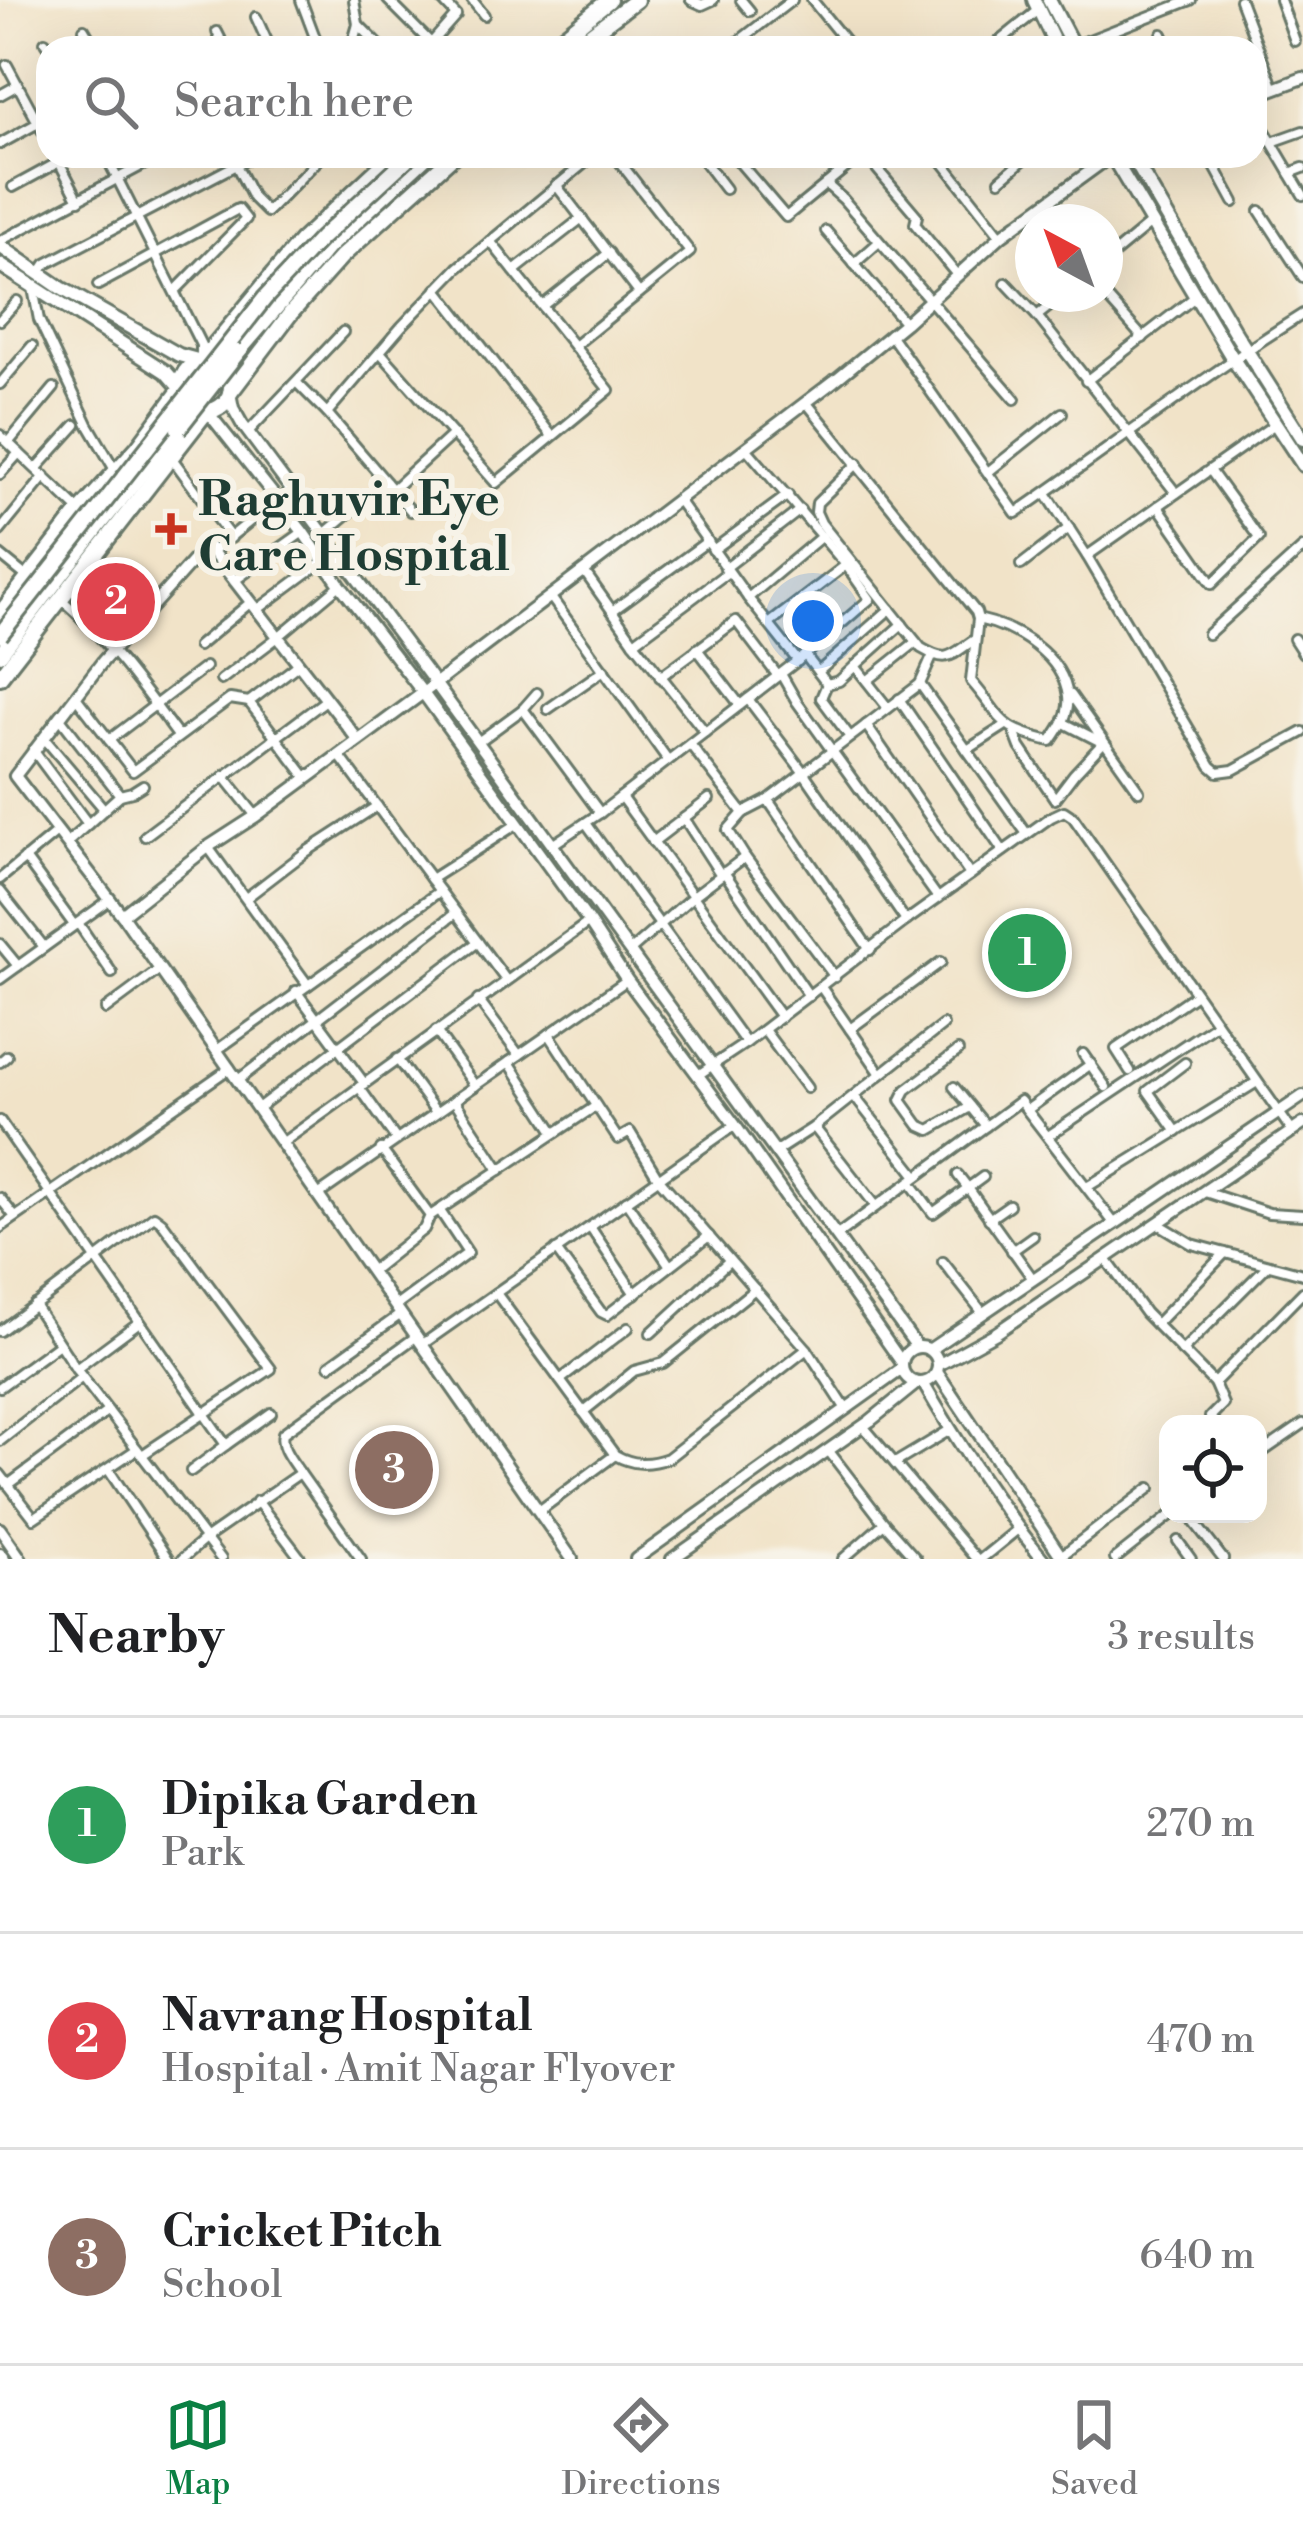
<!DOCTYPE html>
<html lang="en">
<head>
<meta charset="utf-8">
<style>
  body { margin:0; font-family:"Libre Bodoni",serif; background:#f6f6f6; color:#202124 }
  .controls { position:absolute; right:36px; bottom:36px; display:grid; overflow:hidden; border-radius:24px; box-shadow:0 12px 48px #0002 }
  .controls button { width:108px; height:108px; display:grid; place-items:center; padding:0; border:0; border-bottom:3px solid #e0e0e0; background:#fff; color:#202124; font:60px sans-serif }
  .compass { position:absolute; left:1015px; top:204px; width:108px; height:108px; border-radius:50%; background:#fff; box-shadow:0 12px 48px #0002; rotate:319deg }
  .you { position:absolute; left:813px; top:621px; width:42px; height:42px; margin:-30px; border:9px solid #fff; border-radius:50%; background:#1a73e8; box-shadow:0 0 0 18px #1a73e833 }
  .badge { display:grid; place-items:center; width:78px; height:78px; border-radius:50%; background:#0b8043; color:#fff; font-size:39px; font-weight:700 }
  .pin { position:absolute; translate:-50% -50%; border:6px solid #fff; box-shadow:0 3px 12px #0006 }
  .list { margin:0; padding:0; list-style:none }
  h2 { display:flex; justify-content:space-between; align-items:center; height:156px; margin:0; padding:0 48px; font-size:51px }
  h2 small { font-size:39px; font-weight:400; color:#757577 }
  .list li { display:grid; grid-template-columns:78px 1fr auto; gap:36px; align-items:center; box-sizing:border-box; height:216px; padding:0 48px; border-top:3px solid #e0e0e0 }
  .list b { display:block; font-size:45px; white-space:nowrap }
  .list p { margin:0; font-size:39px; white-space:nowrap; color:#757577 }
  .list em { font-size:39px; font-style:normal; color:#757577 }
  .icon { flex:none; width:66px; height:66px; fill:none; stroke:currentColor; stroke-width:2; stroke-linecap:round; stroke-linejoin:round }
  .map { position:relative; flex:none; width:1303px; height:1559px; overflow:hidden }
  .search { position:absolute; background:#fff; box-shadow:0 12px 48px #0002; left:36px; right:36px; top:36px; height:132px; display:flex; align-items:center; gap:30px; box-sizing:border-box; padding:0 42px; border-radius:36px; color:#757577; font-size:45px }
  .sheet { height:804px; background:#fff }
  nav { display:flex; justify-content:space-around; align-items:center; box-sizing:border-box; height:168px; border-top:3px solid #e0e0e0; background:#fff; font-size:33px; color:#757577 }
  nav a { display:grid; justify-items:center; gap:6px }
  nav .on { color:#0b8043 }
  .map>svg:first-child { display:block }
</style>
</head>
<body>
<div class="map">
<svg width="1303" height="1559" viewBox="0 0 1303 1559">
  <rect width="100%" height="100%" fill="#f7f3e8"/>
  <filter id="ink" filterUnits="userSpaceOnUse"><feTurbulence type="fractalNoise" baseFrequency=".00833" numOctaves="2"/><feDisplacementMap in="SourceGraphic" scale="24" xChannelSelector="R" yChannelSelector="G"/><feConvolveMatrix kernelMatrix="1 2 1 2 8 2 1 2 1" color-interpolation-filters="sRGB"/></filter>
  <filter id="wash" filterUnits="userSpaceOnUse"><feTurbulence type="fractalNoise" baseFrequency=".004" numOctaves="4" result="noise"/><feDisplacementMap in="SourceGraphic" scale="48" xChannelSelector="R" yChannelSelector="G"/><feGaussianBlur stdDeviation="2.7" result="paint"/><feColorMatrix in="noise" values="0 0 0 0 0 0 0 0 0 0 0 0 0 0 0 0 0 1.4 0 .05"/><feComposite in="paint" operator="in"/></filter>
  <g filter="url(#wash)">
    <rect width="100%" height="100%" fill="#f1e3c8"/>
  </g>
  <g filter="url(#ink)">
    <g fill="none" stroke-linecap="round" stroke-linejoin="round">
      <defs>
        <g id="minor">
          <path d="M301,0L319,48"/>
          <path d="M388,0L431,43"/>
          <path d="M472,0L484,15"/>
          <path d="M691,0L702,5L713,0"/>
          <path d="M741,0L750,11"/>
          <path d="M812,0L851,48"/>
          <path d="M1240,0L1274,89"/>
          <path d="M1280,0L1295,41"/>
          <path d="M256,17L270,48"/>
          <path d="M358,24L382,48"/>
          <path d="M84,29L95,48"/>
          <path d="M217,32L225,48"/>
          <path d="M1162,34L1168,48"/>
          <path d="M45,42L49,48"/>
          <path d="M1074,46L1191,0"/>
          <path d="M346,48L352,45L358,24L354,0"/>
          <path d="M427,48L456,15L442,0"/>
          <path d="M730,48L792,0"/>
          <path d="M991,48L1038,10"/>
          <path d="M7,65L48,141"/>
          <path d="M0,95L18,85"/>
          <path d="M1255,114L1303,195"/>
          <path d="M1272,142L1303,131"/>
          <path d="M0,144L38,123"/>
          <path d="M56,156L79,200"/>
          <path d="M106,156L201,345V360"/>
          <path d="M254,156L236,165L253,198L267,212L322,156"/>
          <path d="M571,156L579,167"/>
          <path d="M700,156L725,189"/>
          <path d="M734,156L786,217L860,156"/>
          <path d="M866,156L917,216L915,224L957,275"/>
          <path d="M938,156L1001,236"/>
          <path d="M1209,156L1234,202"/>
          <path d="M1290,173L1303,168"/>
          <path d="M1000,180L1028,156"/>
          <path d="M826,184L843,199L1015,399"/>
          <path d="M556,185L639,293"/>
          <path d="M13,187L59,162"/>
          <path d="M1260,211L1303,277"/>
          <path d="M826,231L905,323"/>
          <path d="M0,241L160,156"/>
          <path d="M1105,261L1151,223"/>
          <path d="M854,264L879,242"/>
          <path d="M514,271L582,218"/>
          <path d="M40,273L46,264L236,165"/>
          <path d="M1006,283L1037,316L1176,493"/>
          <path d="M98,285L238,209L246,219L175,291"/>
          <path d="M33,288L39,320L88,424L115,470"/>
          <path d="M437,289L552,436"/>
          <path d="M1104,294L1143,338"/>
          <path d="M542,306L609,253"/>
          <path d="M1037,316L1065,294"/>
          <path d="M0,320L17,301"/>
          <path d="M890,334L1016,513C1112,447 1204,376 1303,314"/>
          <path d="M574,346L690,252L615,156"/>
          <path d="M380,352L496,483L609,390L490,241"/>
          <path d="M1086,381L1195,297"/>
          <path d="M297,383L327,413L411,511"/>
          <path d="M0,384L32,346"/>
          <path d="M806,402L976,612L978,619C1015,627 1063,655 1068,697C1070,714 1060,728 1051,741C996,728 1005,720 971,681L978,619"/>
          <path d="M327,413L402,326L458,268L593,156"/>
          <path d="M248,432L343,332"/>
          <path d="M0,435L80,511"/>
          <path d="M9,442L54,388"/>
          <path d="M171,457L231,538"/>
          <path d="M858,463L817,503L816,512L821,523L921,648C948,664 950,656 974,640"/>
          <path d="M37,468L76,425"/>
          <path d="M988,472L1062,413"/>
          <path d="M0,474L19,453"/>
          <path d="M392,490L453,434"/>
          <path d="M1046,493L1087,556L1211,766L1218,772L1233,770L1303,732"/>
          <path d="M678,500L748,598"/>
          <path d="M1158,506L1212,584L1259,538L1210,470"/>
          <path d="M0,531L45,476"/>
          <path d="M324,534L386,482"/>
          <path d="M713,550L788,495"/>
          <path d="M212,552L254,518V514L277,499"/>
          <path d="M0,555L27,577"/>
          <path d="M1087,556L1275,424"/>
          <path d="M1021,565L1069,528"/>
          <path d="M725,568L800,510"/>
          <path d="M584,571L634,642L705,732"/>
          <path d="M234,581L303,532"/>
          <path d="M550,596L668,760"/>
          <path d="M61,599C107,639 142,687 178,736"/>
          <path d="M257,610L323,561"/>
          <path d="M612,611L708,541"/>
          <path d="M769,624L846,565"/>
          <path d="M1208,634L1303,548"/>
          <path d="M1294,639L1303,653"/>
          <path d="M634,642L728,572"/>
          <path d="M198,646L251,602"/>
          <path d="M697,649L740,705"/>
          <path d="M805,655L818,672L890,609"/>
          <path d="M798,661L748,598L822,536"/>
          <path d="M299,664L249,702L307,778"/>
          <path d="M855,666L902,624"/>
          <path d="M818,672L827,684L839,681L855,666L888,708"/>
          <path d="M781,674L797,702L938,898"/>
          <path d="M660,677L736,621L778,676"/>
          <path d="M221,680L278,637L340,585"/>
          <path d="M867,681L916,642"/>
          <path d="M827,684L821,698L850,737"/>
          <path d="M920,684L1027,834"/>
          <path d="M1071,695L1139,791"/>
          <path d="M76,697L133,771L230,699L249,702"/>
          <path d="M748,699L804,773L906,921"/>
          <path d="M899,699L1003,851"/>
          <path d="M523,709L600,813"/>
          <path d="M548,709L604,670"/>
          <path d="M866,725L970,875"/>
          <path d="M1015,734L1020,747L1055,799L1074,774L1103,743L1064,723"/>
          <path d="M44,738L104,809"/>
          <path d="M109,740L205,667"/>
          <path d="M478,742L523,709L537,693"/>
          <path d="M690,744L743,813"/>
          <path d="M33,750L88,824L120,795L60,718"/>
          <path d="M967,750L1006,725"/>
          <path d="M339,755L506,980"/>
          <path d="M224,776L256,816"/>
          <path d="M120,795L132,792L143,785"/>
          <path d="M621,797L781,1017"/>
          <path d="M768,800L870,950"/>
          <path d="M684,818L721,875"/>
          <path d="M586,823L746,1043"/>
          <path d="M145,836L326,700"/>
          <path d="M653,842L709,799"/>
          <path d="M67,843L88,824"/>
          <path d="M552,845L600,813L805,655L870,599L846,565L746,448"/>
          <path d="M208,847L308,985"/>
          <path d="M25,858L74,925"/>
          <path d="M724,872L809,996"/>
          <path d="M0,879L57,832"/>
          <path d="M431,879L517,824"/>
          <path d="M0,891L44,947"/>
          <path d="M246,898L306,852L377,806"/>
          <path d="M78,923L112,973"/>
          <path d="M0,944L18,966"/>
          <path d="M630,951L692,897L745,857"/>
          <path d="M835,977L745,857L728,830L743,813L768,800L920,684L933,655"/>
          <path d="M0,979L111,899"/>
          <path d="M821,987L881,1074"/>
          <path d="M296,991L364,1083"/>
          <path d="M478,1000L519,1055"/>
          <path d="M106,1009L160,969"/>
          <path d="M850,1029L941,962"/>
          <path d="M764,1030L807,1088"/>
          <path d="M436,1031L475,1086"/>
          <path d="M549,1034L618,1139L630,1132L658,1178L807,1349L846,1409"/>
          <path d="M217,1050L440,891"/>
          <path d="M958,1051L906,1090L901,1100L919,1125L930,1130L970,1107"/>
          <path d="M1083,1054L1106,1087"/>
          <path d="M397,1059L436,1112"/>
          <path d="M0,1062L7,1056"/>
          <path d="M509,1062L555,1133"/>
          <path d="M1130,1071L1116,1049L1196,994"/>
          <path d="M698,1075L746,1043L906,921L1051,817L1064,811L1073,817L1292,1131"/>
          <path d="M238,1080L456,913"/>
          <path d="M359,1087L396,1139"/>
          <path d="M954,1087L986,1126"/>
          <path d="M854,1096L917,1176"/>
          <path d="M454,1100L500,1170"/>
          <path d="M258,1108L478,942"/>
          <path d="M1027,1110L1091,1064"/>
          <path d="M0,1121L226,1445L191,1471"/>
          <path d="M814,1127L876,1206"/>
          <path d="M1177,1132L1148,1091L1185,1063"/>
          <path d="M1048,1136L1216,1024"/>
          <path d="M282,1143L589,922"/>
          <path d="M775,1152L814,1127L943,1025"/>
          <path d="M958,1175L968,1188L983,1177"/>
          <path d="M910,1182L933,1213L968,1188L1033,1279"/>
          <path d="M1087,1187L1257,1082"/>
          <path d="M1205,1192L1269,1213L1303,1215"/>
          <path d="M318,1195L627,980"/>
          <path d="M0,1198L15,1217"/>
          <path d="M626,1201L670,1266"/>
          <path d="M430,1216L596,1106"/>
          <path d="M989,1219L1009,1205"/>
          <path d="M1157,1223L1192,1244L1303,1274"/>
          <path d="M590,1227L635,1294"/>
          <path d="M0,1228L230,1068"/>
          <path d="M836,1236L1020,1101L1114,1223"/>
          <path d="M556,1250L601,1312L607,1315L709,1236"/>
          <path d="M1012,1251L1033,1236"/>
          <path d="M1106,1259L1145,1313L1214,1383L1303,1292"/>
          <path d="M943,1262L983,1313"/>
          <path d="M371,1271L424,1229L430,1216L381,1149"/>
          <path d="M496,1293L615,1455C633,1465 648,1465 668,1458L807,1349"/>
          <path d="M34,1305L76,1369L221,1559"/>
          <path d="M396,1306L468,1253L440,1211"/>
          <path d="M1156,1324L1225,1253"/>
          <path d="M0,1331L154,1216L162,1222L271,1369L142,1455"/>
          <path d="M651,1333L729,1261"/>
          <path d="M423,1344L735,1125"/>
          <path d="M1182,1351L1268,1265"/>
          <path d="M330,1365L401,1314"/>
          <path d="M76,1369L138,1323"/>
          <path d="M560,1380L628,1328"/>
          <path d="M1214,1383L1223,1404L1210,1417L1216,1424"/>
          <path d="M0,1387L59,1344"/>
          <path d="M583,1412L634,1371L663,1363L755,1289"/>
          <path d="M863,1426L976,1559"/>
          <path d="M0,1441L82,1377"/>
          <path d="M226,1445L271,1413"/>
          <path d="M828,1450L884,1523L843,1559"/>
          <path d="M1258,1455L1303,1424"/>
          <path d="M895,1463L950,1430"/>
          <path d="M108,1469L168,1559"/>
          <path d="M300,1473C293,1462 279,1447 283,1433L417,1336"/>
          <path d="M0,1474L34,1518L137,1449"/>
          <path d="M8,1485L108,1411"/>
          <path d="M257,1501L301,1559"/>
          <path d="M539,1511L615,1455"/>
          <path d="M1188,1514L1223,1559"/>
          <path d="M884,1523L916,1559"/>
          <path d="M1178,1541L1191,1559"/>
          <path d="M1061,1556L1150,1488"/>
          <path d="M182,1559L205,1539L300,1473L361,1559"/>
          <path d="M981,1559L1018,1529"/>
          <path d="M1115,1559L1171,1515"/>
        </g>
        <g id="tertiary">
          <path d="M1255,96L1303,78"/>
          <path d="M230,393L233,408L242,424L435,683L917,1347"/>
          <path d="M207,411L303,532L340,585L423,693L589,922L627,980L735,1125L902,1363"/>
          <path d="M358,740L207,545L103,661L15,776L122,915L572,1559"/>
          <path d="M122,915L208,847L256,816L423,693L834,381L905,323L1001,236L1111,156"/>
          <circle cx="920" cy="1365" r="18"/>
          <path d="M929,1350L1303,1096"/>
          <path d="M938,1365L996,1333L1303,1124"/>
          <path d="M937,1372L1063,1559"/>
          <path d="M923,1383C959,1445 998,1505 1043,1559"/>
          <path d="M0,1529L21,1559"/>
          <path d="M0,1554L4,1559"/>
          <path d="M636,1559L902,1369"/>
          <path d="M672,1559L870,1421L917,1383"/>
        </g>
        <g id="secondary">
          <path d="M1034,0L1057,48"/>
          <path d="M1049,0L1074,48"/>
          <path d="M1112,156L1233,359L1303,465"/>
          <path d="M1132,156L1236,334L1303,439"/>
          <path d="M0,246L61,288L179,355L201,361"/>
          <path d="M0,265L166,372L181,389"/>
        </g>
        <g id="primary">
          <path d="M549,48L609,0"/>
          <path d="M572,48L636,0"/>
          <path d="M238,352L328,247L426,156"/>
          <circle cx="206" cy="386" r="25"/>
          <path d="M201,361L301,241L392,156"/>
          <path d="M230,393L290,314L341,257L453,156"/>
          <path d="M0,614L80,511L138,447L181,389"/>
          <path d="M0,654L101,523L178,429"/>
          <path d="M0,677L207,411"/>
        </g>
      </defs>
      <use href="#minor" stroke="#687768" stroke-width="14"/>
      <use href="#tertiary" stroke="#687768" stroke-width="16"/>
      <use href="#secondary" stroke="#687768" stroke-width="18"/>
      <use href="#primary" stroke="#687768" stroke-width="20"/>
      <use href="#minor" stroke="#fff" stroke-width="8"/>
      <use href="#tertiary" stroke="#fff" stroke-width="10"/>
      <use href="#secondary" stroke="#fff" stroke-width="12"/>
      <use href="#primary" stroke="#fff" stroke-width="14"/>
      <defs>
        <g id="primary-bridge">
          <path d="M178,429L238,352"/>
          <path d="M0,635L265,298L321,238L410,156"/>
        </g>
      </defs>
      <use href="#primary-bridge" stroke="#687768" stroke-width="20" stroke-linecap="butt"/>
      <use href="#primary-bridge" stroke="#fff" stroke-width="14"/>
    </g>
  </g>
  <path fill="#c8321e" stroke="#f7f3e8" stroke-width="4.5" d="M165 511h12v12h12v12h-12v12h-12v-12h-12v-12h12z"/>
  <g text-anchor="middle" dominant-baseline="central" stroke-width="12" stroke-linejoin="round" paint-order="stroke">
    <g font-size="48" font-weight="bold" fill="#1f3d34" stroke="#f7f3e8" text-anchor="start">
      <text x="198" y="501">Raghuvir Eye<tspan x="198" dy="55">Care Hospital</tspan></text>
    </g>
  </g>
</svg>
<div class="controls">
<button><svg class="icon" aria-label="locate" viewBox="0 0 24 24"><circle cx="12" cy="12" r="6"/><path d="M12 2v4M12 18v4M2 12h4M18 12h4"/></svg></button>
</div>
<svg class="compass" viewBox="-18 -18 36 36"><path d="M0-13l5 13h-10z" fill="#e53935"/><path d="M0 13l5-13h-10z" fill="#757577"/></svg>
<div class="you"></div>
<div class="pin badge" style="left:1027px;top:953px;background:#2e9e5b">1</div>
<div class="pin badge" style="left:116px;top:602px;background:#e0444e">2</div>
<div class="pin badge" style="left:394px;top:1470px;background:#8d6e63">3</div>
<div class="search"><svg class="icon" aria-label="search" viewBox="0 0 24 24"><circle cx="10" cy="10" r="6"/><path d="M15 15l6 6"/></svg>Search here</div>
</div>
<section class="sheet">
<h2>Nearby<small>3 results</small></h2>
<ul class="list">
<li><span class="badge" style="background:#2e9e5b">1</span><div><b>Dipika Garden</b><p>Park</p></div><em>270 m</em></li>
<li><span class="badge" style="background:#e0444e">2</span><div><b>Navrang Hospital</b><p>Hospital · Amit Nagar Flyover</p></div><em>470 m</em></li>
<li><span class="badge" style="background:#8d6e63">3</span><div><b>Cricket Pitch</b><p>School</p></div><em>640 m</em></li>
</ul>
</section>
<nav>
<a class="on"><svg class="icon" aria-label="map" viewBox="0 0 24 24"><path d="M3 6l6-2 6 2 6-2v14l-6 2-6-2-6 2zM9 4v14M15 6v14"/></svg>Map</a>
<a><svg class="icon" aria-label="directions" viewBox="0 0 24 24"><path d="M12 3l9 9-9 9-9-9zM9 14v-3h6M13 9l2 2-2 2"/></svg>Directions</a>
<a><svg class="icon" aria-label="saved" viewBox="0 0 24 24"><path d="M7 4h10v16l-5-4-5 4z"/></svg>Saved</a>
</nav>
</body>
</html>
